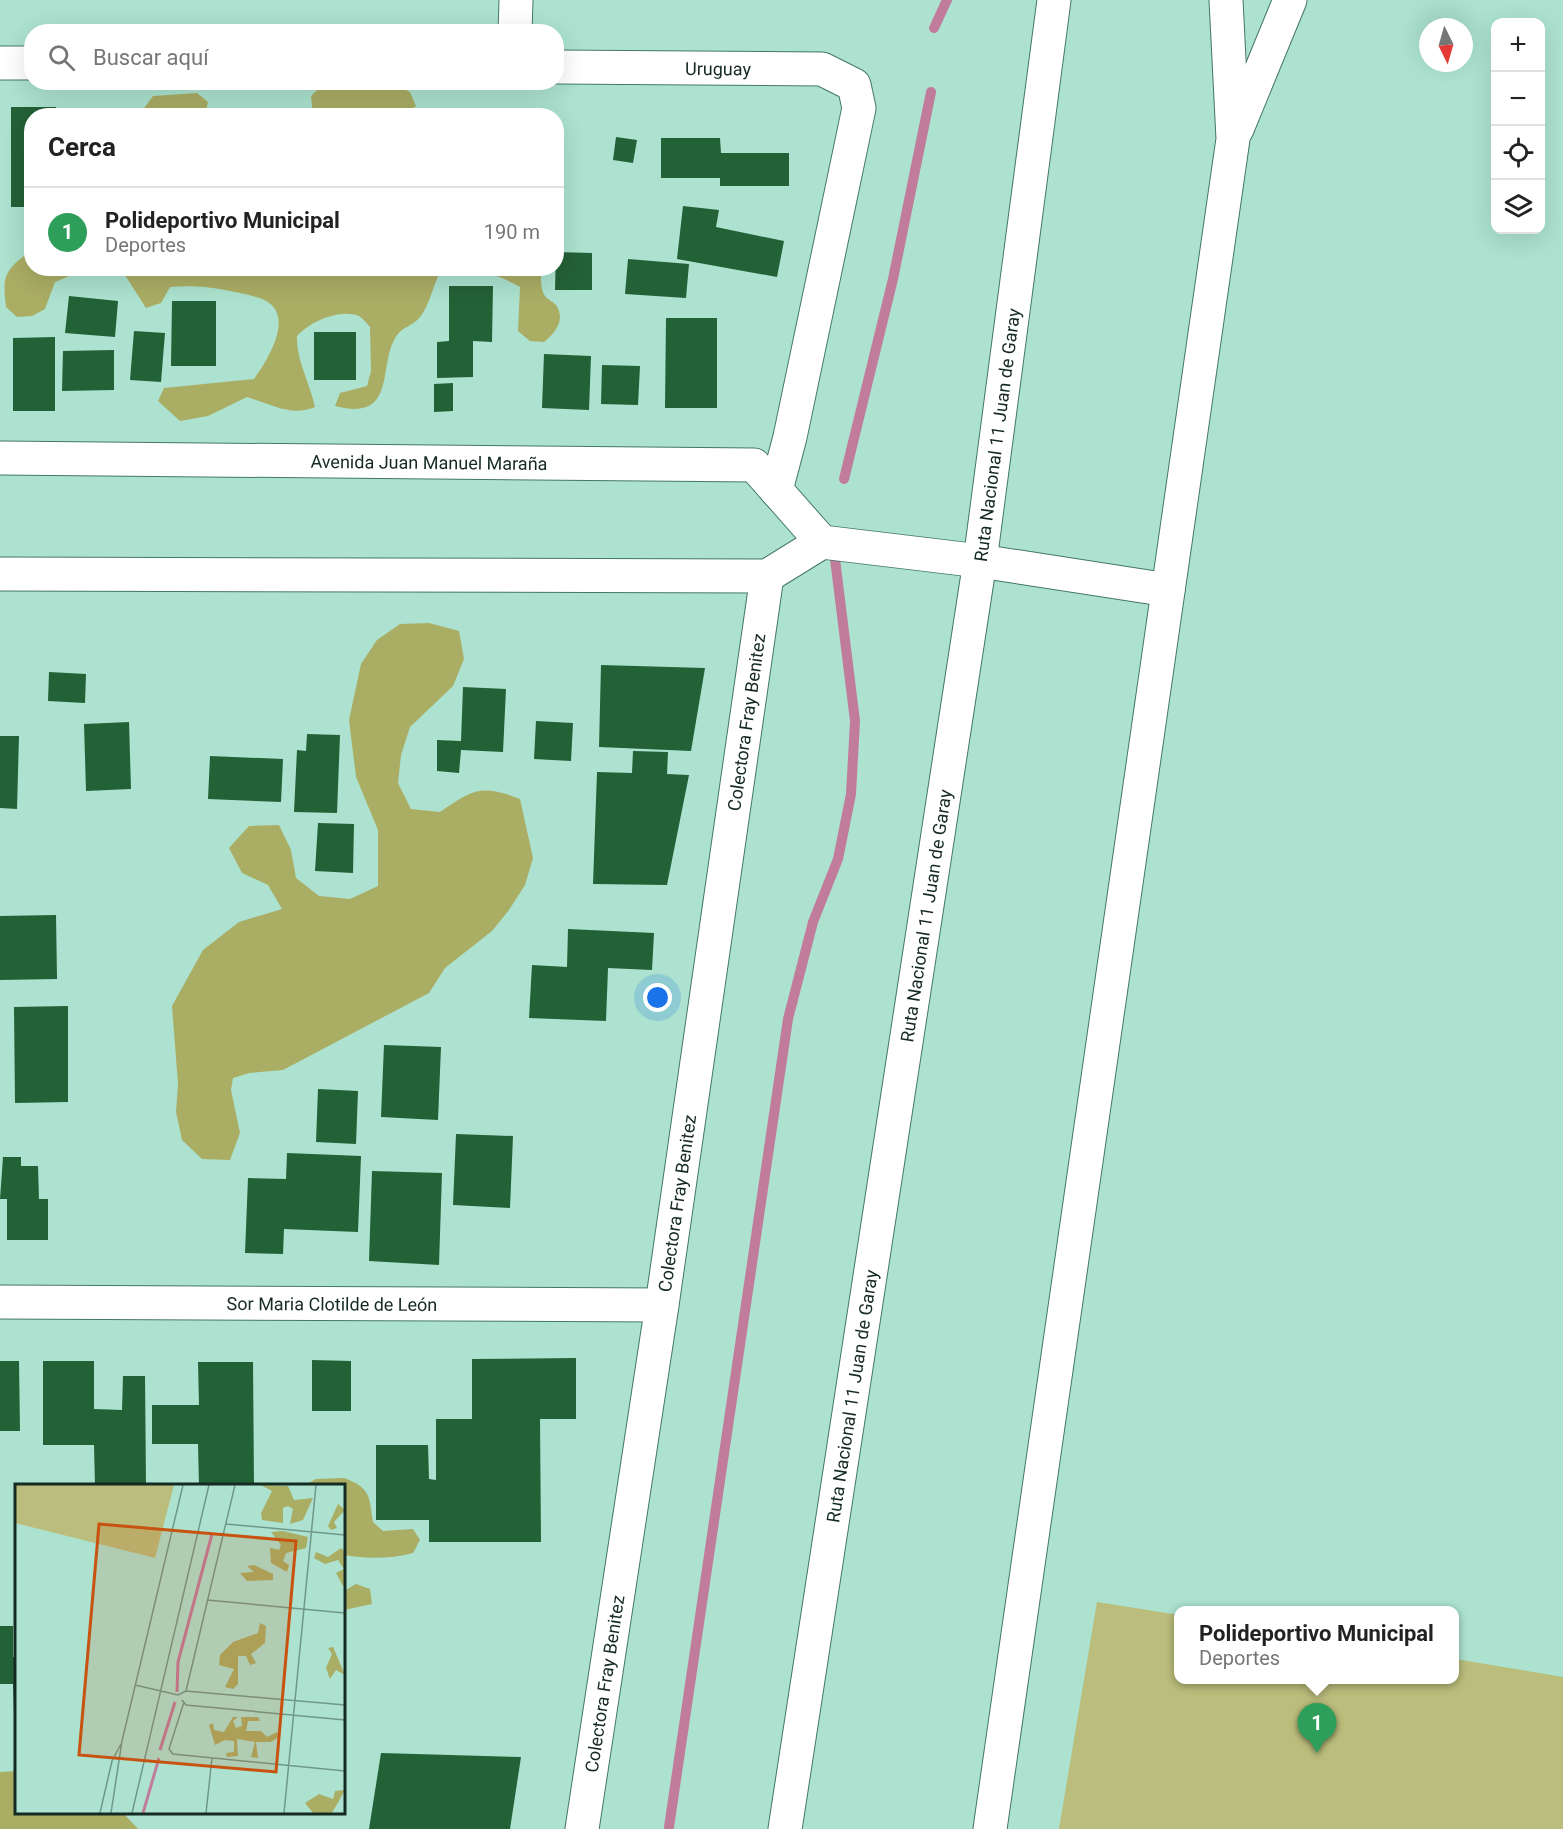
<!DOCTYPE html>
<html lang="es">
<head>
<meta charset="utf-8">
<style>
  body { margin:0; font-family:Roboto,sans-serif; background:#f2f2f2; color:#222 }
  .controls { position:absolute; right:18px; top:18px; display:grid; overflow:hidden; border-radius:12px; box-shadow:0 6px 24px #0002 }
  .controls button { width:54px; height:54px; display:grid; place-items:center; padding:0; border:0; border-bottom:2px solid #e0e0e0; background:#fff; color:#222; font:30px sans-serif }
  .compass { position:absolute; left:1419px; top:18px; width:54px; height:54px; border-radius:50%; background:#fff; box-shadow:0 6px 24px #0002; rotate:175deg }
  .you { position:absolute; left:658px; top:998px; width:21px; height:21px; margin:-15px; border:4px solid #fff; border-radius:50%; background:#1a73e8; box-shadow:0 0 0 9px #1a73e833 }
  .badge { display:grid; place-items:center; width:39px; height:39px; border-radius:50%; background:#ea580c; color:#fff; font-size:20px; font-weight:700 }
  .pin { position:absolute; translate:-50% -50px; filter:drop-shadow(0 2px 3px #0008) }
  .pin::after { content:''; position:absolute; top:32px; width:21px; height:18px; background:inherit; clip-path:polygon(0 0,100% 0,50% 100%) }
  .popup { position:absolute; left:1174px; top:1606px; width:285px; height:78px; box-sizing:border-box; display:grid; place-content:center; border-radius:12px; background:#fff; filter:drop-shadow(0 2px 4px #0005); font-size:20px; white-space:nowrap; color:#767676 }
  .popup b { font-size:22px; color:#222 }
  .popup::after { content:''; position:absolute; left:50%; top:100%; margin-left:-12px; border:12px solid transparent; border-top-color:#fff }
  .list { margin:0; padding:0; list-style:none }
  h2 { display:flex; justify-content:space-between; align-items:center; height:78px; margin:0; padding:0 24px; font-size:26px }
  h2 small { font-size:20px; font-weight:400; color:#767676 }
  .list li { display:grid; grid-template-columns:39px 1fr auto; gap:18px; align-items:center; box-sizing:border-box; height:90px; padding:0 24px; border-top:2px solid #e0e0e0 }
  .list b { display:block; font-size:22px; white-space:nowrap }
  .list p { margin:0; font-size:20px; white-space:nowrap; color:#767676 }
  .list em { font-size:20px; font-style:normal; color:#767676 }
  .icon { flex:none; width:33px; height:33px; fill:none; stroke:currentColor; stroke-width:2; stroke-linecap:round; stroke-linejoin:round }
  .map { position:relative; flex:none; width:1563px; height:1829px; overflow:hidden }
  .search { position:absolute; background:#fff; box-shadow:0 6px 24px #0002; left:24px; top:24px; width:540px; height:66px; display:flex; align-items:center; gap:15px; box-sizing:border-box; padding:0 21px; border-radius:24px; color:#767676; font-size:22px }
  .panel { position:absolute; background:#fff; box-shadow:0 6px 24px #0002; left:24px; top:108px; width:540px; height:168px; border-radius:24px }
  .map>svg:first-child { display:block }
</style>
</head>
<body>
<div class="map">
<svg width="1563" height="1829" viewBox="0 0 1563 1829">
  <rect width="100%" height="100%" fill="#ace2cf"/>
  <path fill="#babd7b" d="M1097,1602L1179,1615V1680H1455V1659L1563,1677V1829H1059Z"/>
  <g fill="#aaad64">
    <path d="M334,83H391L410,92L416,106L404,115H313L311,96L322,85Z"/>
    <path d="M197,93L208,102L205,115H139L153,96Z"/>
    <path d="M31,250L32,268L86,269L55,282L45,309L32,316L17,317L6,307C2,274 5,271 31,250Z"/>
    <path d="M100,269H541C541,278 540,288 545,296C548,300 554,302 556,305C566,320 555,333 544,342L530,341L518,331L520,287C486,268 476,271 439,274C433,287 429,306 420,317C414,325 403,327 398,334C376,361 400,423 335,406L340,393L367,386L371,371L370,327C367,324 363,318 359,316C340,308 309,322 297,336C296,360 310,383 315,407C291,417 271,404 247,397L208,416L180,421L158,401L164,388L254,379C267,361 295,317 266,301C257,296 244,294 235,292C212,287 193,285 170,287L161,303L146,308L123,272Z"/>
    <path d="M429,623L459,631L464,659L453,686L410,727L401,755L398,783L411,809L440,812C473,789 482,784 520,799L533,858L525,885L509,910L492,931L445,968L429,993L283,1070L249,1073L233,1078L231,1090L240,1133L230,1160L202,1159L182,1140L176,1112L178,1084L172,1006L203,950L239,922L282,909L268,885L242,873L229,848L249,826L279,825L291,850L296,878L319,896L350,899L378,886V830L356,777L349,720L361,664L377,640L400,624Z"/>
    <path d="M344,1478C371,1488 369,1496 373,1522L383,1531L413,1529L420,1540L413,1553C389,1559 368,1559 344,1555V1486L305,1485L316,1479Z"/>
    <path d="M356,1584L370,1589L372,1604L344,1610V1591Z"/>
    <path d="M16,1771V1812L123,1813L138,1829H0V1772Z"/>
  </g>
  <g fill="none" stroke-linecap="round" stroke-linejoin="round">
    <g stroke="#c17c9c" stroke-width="10">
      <path d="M934,28L947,0"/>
      <path d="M844,479L893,279L931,92"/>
      <path d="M669,1827L788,1019L813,922L838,859L851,794L855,721L835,559"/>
    </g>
  </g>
  <g fill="#236136">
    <path d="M11,107H56V116H32V207H11Z"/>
    <path d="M616,137L637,140L633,163L613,160Z"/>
    <path d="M661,138H720L721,153H789V186H720V178H661Z"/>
    <path d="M683,206L719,210L716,227L784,241L777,277L677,259Z"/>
    <path d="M556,252L592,253V290H555Z"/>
    <path d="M628,259L689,264L686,298L625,294Z"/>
    <path d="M449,286H493L492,342L473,341V377L437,378V342L449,341Z"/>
    <path d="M69,296L118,301L115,337L65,333Z"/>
    <path d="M172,301H216V366H171Z"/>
    <path d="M666,318H717V408H665Z"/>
    <path d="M134,331L165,333L161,382L130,380Z"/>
    <rect x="314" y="332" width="42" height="48"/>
    <path d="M55,337V411H13V338Z"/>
    <path d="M114,350V390L62,391L63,351Z"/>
    <path d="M544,354L591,356L589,410L542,408Z"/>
    <path d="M602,365L640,366L638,405L601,404Z"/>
    <path d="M453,383V411L434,412V384Z"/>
    <path d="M601,665L705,668L691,751L599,747Z"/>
    <path d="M49,672L86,674L85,703L48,701Z"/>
    <path d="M463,687L506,689L503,752L461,750L459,773L437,771V740L461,741Z"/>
    <path d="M536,721L573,723L571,761L534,759Z"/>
    <path d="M129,722L131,789L86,791L84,724Z"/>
    <path d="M307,734L340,735L337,813L294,812L297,750L306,751Z"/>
    <path d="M0,736H19L17,809L0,808Z"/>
    <path d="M633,751L668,752L667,774L689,775L667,885L593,884L597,772L632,773Z"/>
    <path d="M210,756L283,759L281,802L208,799Z"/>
    <path d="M318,823L354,824L353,873L315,871Z"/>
    <path d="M56,915L57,979L0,980V916Z"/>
    <path d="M568,929L654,933L652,970L608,968L606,1021L529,1018L532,965L567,967Z"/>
    <path d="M68,1006V1102L15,1103L14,1007Z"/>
    <path d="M384,1045L441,1047L438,1120L381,1117Z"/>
    <path d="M318,1089L358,1091L356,1144L316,1142Z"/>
    <path d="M456,1134L513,1136L510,1208L453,1205Z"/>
    <path d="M287,1153L361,1156L358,1232L284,1229L283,1254L245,1253L248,1178L286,1179Z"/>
    <path d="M3,1157H21V1166H38L39,1199H48V1240H7V1199H0Z"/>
    <path d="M372,1171L442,1173L439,1265L369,1261Z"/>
    <path d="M576,1358V1419H540L541,1542H429V1520H376V1445H428L429,1479L436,1480V1419H472V1359Z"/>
    <path d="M312,1360L351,1361V1411H312Z"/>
    <path d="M0,1361H19L20,1431H0Z"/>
    <path d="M43,1361H94V1409L122,1410L123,1376H145L146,1486H95L94,1445H43Z"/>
    <path d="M198,1362H253L254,1486H199L198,1444H152V1405H199Z"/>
    <path d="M0,1626H13V1657H16V1712H14L13,1684H0Z"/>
    <path d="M381,1753L521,1757L510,1829H369Z"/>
  </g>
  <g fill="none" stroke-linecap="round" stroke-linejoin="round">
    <defs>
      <g id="street">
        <path d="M515,32L516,0"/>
        <path d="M0,63H32"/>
        <path id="s1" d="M556,67L822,69L854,85L859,108L790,437L776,490"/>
        <path d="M1237,129L1290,0"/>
        <path d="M980,561L1168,590"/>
        <path id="s2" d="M0,1302L662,1305"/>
        <path id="s3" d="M582,1829L662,1305L767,576"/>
        <path d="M990,1829L1233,139L1226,0"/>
      </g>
      <g id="secondary">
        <path id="s4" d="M0,458L754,465L822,542"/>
        <path d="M0,574L767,576L822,542L980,561"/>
      </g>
      <g id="highway">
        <path id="s5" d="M785,1829L980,561L1054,0"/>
      </g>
    </defs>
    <use href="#street" stroke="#476" stroke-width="35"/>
    <use href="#secondary" stroke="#476" stroke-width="35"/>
    <use href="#highway" stroke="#476" stroke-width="35"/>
    <use href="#street" stroke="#fff" stroke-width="33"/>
    <use href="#secondary" stroke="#fff" stroke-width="33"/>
    <use href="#highway" stroke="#fff" stroke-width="33"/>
  </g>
  <g text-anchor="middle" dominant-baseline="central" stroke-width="6" stroke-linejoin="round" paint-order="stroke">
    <g font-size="18" fill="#152a23" stroke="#e2fcf2">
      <text stroke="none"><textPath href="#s1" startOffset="162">Uruguay</textPath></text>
      <text stroke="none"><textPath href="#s5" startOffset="1410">Ruta Nacional 11 Juan de Garay</textPath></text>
      <text stroke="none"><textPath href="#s4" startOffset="429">Avenida Juan Manuel Maraña</textPath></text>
      <text stroke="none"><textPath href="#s3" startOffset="1119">Colectora Fray Benitez</textPath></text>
      <text stroke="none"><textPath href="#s5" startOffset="924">Ruta Nacional 11 Juan de Garay</textPath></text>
      <text stroke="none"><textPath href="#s3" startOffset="633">Colectora Fray Benitez</textPath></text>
      <text stroke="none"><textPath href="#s2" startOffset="332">Sor Maria Clotilde de León</textPath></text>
      <text stroke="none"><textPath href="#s5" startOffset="438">Ruta Nacional 11 Juan de Garay</textPath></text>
      <text stroke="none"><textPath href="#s3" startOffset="147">Colectora Fray Benitez</textPath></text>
    </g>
  </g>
  <g transform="translate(15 1484)">
    <rect width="330" height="330" fill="#ace2cf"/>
    <path d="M0,1H159L140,74L0,39Z" fill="#babd7b"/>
    <path d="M246,1L273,2L279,16L298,14L288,36L275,40L278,25L273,22L268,24V39L247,36L246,29L257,7ZM323,20L330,26L319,38L322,44L316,46L313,42ZM268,47L293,53L291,64L271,69L268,77L274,81L272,88L256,79L255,64L264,66L266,61L256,48ZM326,64L330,68V100L328,102L321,89L329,85L323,76L310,80L299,74L301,68L313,73ZM239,81L258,90V96L232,97L225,89L239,88L232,82ZM245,139L251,142L250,159L236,170L241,179L235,181L231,172H223V200L218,205L210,203L219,185L204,181L205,171L218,158L243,149ZM318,163L330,191L321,186L315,195L311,184L317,170L313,164ZM218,233H223L218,237L221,244L227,242L226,233H243L245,237H233L231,247H246L252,253L262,248L264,253L256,258H241L243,274L236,273L240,258L222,255L223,272L212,273L211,269L219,268V257L210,256L200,261L194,241L198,239L199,246L209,248ZM330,306L317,329H298L290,319L304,310L318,315L320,307Z" fill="#aaad64"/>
    <path fill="none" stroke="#c17c9c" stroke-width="3" d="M162,208L163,178L197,50M145,266L160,218M128,329L144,274"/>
    <path fill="none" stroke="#70988a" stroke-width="1.5" d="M211,40L330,51M192,116L330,129M120,201L163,211L171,207L330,221M171,207L220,1M167,216L171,221L330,236M169,218L154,265L158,270L330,287M85,329L97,277L106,260M96,329L107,257L168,1M117,329L194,1M191,329L197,274M269,329L301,1"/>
    <path fill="#c8520f" fill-opacity="0.15" stroke="#c8520f" stroke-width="3" d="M84,40L281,57L261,288L64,271Z"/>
    <rect width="330" height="330" fill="none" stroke="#152a23" stroke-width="3"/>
  </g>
</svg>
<div class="controls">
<button>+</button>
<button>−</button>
<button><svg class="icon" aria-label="locate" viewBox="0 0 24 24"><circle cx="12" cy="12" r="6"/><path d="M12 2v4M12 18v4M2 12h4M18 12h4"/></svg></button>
<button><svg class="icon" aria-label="layers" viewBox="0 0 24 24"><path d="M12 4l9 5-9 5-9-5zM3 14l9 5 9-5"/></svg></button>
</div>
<svg class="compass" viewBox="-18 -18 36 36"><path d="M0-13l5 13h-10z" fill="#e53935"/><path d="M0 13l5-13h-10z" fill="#767676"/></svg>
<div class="you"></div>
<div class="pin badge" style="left:1317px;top:1753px;background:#2e9e5b">1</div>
<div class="popup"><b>Polideportivo Municipal</b>Deportes</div>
<div class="search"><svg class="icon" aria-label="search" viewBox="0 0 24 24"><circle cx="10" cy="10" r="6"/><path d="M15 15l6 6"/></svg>Buscar aquí</div>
<section class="panel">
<h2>Cerca<small></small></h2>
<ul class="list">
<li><span class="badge" style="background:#2e9e5b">1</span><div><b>Polideportivo Municipal</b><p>Deportes</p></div><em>190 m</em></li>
</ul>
</section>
</div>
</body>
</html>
